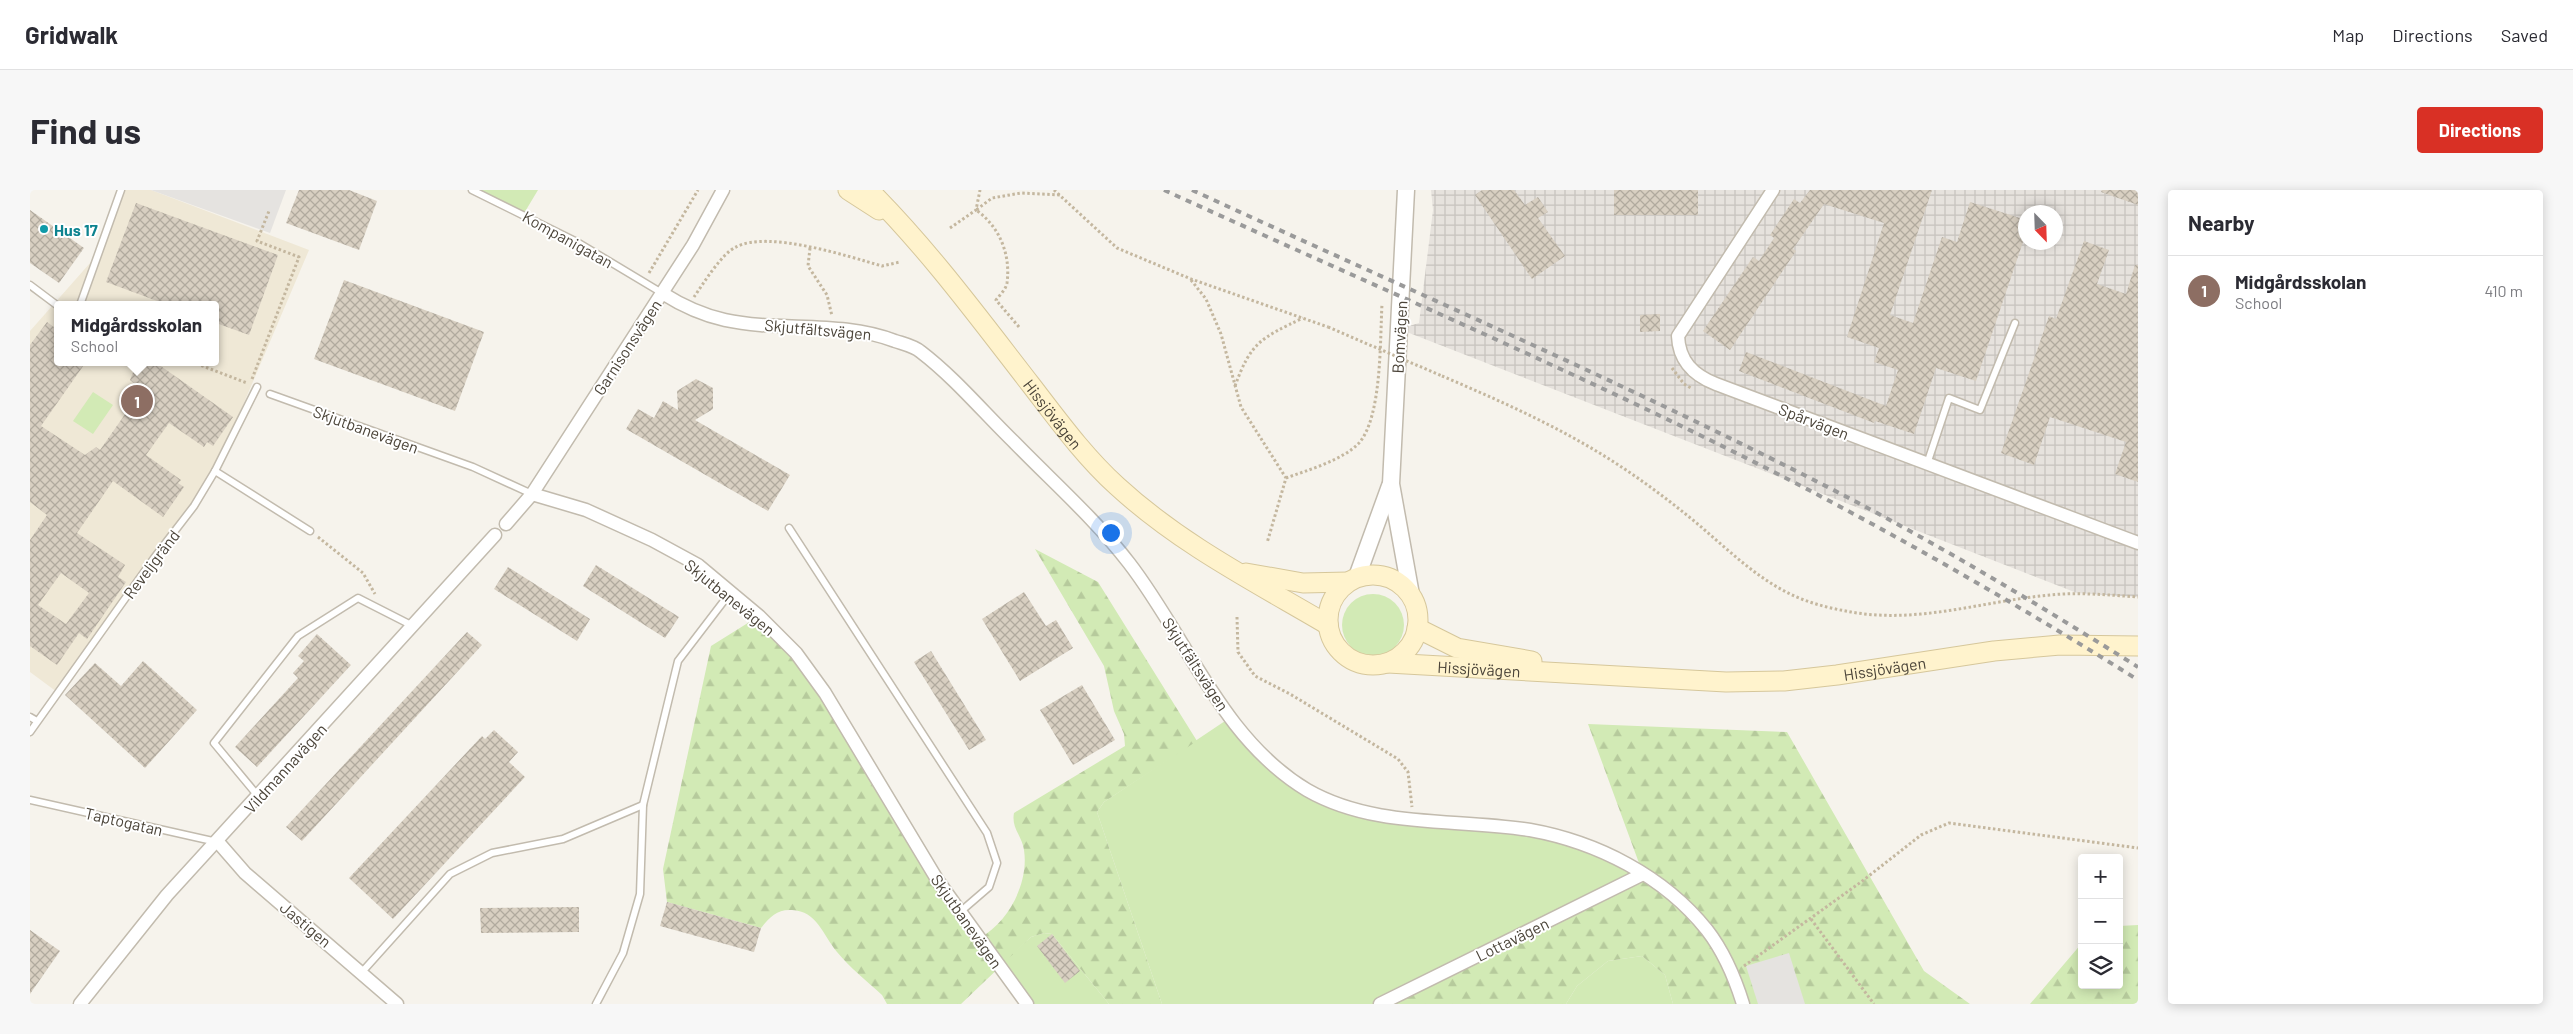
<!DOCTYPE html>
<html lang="en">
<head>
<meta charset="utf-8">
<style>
  body { margin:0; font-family:Barlow,sans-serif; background:#f7f7f7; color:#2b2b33 }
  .controls { position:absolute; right:15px; bottom:15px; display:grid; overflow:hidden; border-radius:5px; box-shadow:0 2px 12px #0003 }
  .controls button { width:45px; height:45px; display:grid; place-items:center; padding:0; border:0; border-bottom:1px solid #e1e1e2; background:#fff; color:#2b2b33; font:25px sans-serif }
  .compass { position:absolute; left:1988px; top:15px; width:45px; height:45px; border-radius:50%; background:#fff; box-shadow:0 2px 12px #0003; rotate:157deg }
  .you { position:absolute; left:1080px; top:342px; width:18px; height:18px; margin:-12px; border:4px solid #fff; border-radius:50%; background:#1a73e8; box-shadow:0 0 0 8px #1a73e833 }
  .badge { display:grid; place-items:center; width:32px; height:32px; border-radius:50%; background:#d93025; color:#fff; font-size:16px; font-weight:700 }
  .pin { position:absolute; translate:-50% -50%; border:2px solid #fff; box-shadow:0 1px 5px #0006 }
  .popup { position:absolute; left:24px; top:111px; width:165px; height:65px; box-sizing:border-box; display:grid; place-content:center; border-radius:5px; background:#fff; filter:drop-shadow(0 1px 4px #0005); font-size:16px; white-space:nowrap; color:#7c7c81 }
  .popup b { font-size:19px; color:#2b2b33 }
  .popup::after { content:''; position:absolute; left:50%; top:100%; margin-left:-10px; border:10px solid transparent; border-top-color:#fff }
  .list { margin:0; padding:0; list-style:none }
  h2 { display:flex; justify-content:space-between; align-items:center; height:65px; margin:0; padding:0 20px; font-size:21px }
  h2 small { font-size:16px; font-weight:400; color:#7c7c81 }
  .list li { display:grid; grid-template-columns:32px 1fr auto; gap:15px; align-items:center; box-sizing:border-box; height:70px; padding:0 20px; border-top:1px solid #e1e1e2 }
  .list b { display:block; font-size:19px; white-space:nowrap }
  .list p { margin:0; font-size:16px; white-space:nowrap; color:#7c7c81 }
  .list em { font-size:16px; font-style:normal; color:#7c7c81 }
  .icon { flex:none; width:28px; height:28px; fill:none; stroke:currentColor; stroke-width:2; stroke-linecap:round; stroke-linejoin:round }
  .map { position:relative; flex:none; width:2108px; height:814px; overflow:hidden; border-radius:5px }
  header { display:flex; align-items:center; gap:30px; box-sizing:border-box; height:70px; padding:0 25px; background:#fff; border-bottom:1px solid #e1e1e2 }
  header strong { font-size:24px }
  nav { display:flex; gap:28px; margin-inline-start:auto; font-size:18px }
  .intro { display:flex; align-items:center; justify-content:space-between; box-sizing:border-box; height:120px; padding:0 30px }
  h1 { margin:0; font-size:35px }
  .button { padding:12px 22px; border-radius:5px; background:#d93025; color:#fff; font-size:18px; font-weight:700 }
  main { display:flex; gap:30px; padding:0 30px }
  aside { flex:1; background:#fff; border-radius:5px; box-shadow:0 2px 12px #0003 }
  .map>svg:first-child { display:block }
</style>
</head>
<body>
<header>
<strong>Gridwalk</strong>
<nav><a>Map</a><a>Directions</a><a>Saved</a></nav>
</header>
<div class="intro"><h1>Find us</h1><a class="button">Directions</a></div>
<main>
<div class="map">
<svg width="2108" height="814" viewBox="0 0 2108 814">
  <defs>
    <pattern id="industrial-grid" width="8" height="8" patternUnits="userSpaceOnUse" patternTransform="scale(1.25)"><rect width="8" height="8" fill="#e6e2dd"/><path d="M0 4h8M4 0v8" fill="none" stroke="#c7c3be"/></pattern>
    <pattern id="forest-firs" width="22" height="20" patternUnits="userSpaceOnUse" patternTransform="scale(1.25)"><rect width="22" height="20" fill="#d2eab5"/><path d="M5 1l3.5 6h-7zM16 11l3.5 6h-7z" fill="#b6ca9c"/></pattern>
    <pattern id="building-cross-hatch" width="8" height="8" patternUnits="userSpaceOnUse" patternTransform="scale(1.25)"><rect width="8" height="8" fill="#d8cfc1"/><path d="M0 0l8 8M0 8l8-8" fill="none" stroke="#b1aa9e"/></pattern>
  </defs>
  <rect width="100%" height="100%" fill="#f6f3ec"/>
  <path fill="url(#industrial-grid)" fill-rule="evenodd" d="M1401,0H2108V407L2047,403L1369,139L1389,133L1403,20ZM1996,22H2026V52H1996Z"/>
  <path fill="#efe8d6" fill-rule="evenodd" d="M91,0H121L279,60L185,281L27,502L0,482V141L68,64ZM28,115H186V172H28Z"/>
  <g fill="#d2eab5">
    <path d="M442,0H508L493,25Z"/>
    <path d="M63,202L83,215L63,244L43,231Z"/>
    <circle cx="1343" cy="435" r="31"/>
    <path d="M1201,527L1230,562L1314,617L1543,651L1613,684L1350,814H1132L1067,622L1074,612Z"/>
    <path d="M1014,743L1022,744L1079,814H1001L974,771L1001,747Z"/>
    <path d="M1612,766L1635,785L1643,814H1536L1547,796L1578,771Z"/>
  </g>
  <g fill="url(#forest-firs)">
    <path d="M1005,359L1068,392L1167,551L1074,612L1067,622L1132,814H1079L1022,744L1014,743L1001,747L931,814H857L852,805C837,791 820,778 807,762C793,745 787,721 762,720C747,719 740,727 731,738L637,712L633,679L681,456L729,426L766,463L950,748C979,731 999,693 994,660C992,646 981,638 984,623L1095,556L1094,544L1084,521L1074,476Z"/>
    <path d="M1558,534L1757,542L1894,781L1940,814H1643L1635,785L1612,766L1578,771L1547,796L1536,814H1350L1613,684Z"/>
    <path d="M2108,735V814H2000L2052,753V795H2089V736Z"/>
  </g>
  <g fill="#e5e3e0">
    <path d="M121,0H256L240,43Z"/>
    <path d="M1759,763L1775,814H1728L1716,776Z"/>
  </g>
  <g fill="url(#building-cross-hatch)" fill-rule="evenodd">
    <path d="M269,0H319L347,11L329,60L256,33Z"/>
    <path d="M1452,0H1484L1495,15L1508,7L1518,22L1508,28L1535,66L1502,89L1445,5Z"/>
    <rect x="1584" y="0" width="84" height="25"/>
    <path d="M1780,0H1902L1860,125L1883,133L1912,47L1927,52L1940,12L1996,30V43L1946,191L1906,178L1884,244L1845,231L1844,233L1709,181L1716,162L1856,216L1868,180L1844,172L1849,158L1817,147L1854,33L1794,14L1763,59L1766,61L1700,160L1673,141L1723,67L1729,71L1744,48L1740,45L1764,9L1770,13Z"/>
    <path d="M2072,0H2108V15L2071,2Z"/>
    <path d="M106,13L248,65L219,145L186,133V115H138L76,92Z"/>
    <path d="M0,20L54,58L29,93L0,73Z"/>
    <path d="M2054,51L2079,60L2067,94L2096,104L2105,75H2108V292L2085,284L2096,252L2020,227L2004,275L1971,263L2019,126L2026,129Z"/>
    <path d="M314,90L454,142L425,221L284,169Z"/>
    <path d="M1630,124V141L1610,142V125Z"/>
    <path d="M17,132L28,140V172H56L11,236L55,265L66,257L70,260L112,200L100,190L107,172H125L203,227L183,256L177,252L174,257L139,233L116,265L151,290L148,293L154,297L133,327L83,291L47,343L95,375L88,387L96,392L57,449L49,443L27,475L0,456V350L17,325L0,312V155ZM31,383L59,403L36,434L8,415Z"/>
    <path d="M666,189L683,198V219L665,230L760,285L738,321L596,239L608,219L624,228L633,211L648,220L647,201Z"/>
    <path d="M566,375L649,427L635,448L553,396Z"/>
    <path d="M478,377L560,429L547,451L464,399Z"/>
    <path d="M994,402L1016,436L1026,430L1043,458L990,491L952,429Z"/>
    <path d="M437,442L452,455L272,651L256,637Z"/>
    <path d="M287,444L321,475L227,577L205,557L268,488L263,483L274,471L268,466Z"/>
    <path d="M901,461L956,550L939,560L884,472Z"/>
    <path d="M113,471L167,520L115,578L35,505L65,473L91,496Z"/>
    <path d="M1052,495L1085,550L1043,575L1010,520Z"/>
    <path d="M464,540L488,562L479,572L495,587L363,729L319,688L452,546L455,549Z"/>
    <path d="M637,712L731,738L724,762L630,736Z"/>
    <path d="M549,717V742L451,743L450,718Z"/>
    <path d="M0,740L30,761L0,804Z"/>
    <path d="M1022,744L1050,781L1035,793L1007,756Z"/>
  </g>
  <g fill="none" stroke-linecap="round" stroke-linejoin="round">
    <defs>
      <g id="service">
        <path d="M442,0L547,52L632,103"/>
        <path d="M0,95L28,116"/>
        <path d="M50,115L91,0"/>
        <path d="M240,204L443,277L502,304"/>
        <path d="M1897,274L1919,208L1950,220L1985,133"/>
        <path d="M185,281L280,341"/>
        <path d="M759,338L957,643L967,673L959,697L930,722"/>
        <path d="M0,527L7,531"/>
        <path d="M0,542L124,368L164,316L185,281L227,197"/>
        <path d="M228,606L184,553L268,446L328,408L383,436"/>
        <path d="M0,610L187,652"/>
        <path d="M332,782L420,684L462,663L533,649L613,615"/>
        <path d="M566,814L593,763L610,704L613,615L648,471L700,403"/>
      </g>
      <g id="minor">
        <path d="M1743,0L1648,146C1649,171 1663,185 1686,194L2108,353"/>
        <path d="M632,103C651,115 672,125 695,130C751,142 811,130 865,151C874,154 884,156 891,162C925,188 954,223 985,253C1023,292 1066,330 1099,373C1157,448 1192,549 1277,600C1345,639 1426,628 1500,640C1567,652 1634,686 1677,740C1694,762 1705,788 1713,814"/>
        <path d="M502,304L556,320L622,350L668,375L729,426L766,463L795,503L908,691L997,814"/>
        <path d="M476,334L502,304L663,55L693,0"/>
        <path d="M188,652L215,683L367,814"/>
        <path d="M50,814L137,705L465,345"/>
        <path d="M1350,814L1613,684"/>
      </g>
      <g id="tertiary">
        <path d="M1376,0L1361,294L1381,405"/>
        <path d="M1327,387L1360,296"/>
      </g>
      <g id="secondary">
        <path d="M818,0L849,20"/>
        <path id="s1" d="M839,0C899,60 949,128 1001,195C1028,230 1054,266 1087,296C1150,354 1225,392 1298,435"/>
        <path d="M1216,383L1273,393L1318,392"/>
        <circle cx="1343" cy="430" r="45"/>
        <path d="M1387,438L1427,458L1502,471"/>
        <path id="s2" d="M1358,473L1696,492L1754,491L1807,485L1964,461L2030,455L2108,456"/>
      </g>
    </defs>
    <use href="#service" stroke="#c2bbae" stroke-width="9"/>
    <use href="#minor" stroke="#c2bbae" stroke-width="15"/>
    <use href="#tertiary" stroke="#c2bbae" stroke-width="19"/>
    <use href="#secondary" stroke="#d6c79b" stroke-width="21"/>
    <g stroke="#c4b79f" stroke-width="3" stroke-dasharray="2.5 2.5" stroke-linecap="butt">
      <path d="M1024,0L1087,58L1161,89L1298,137"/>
      <path d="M920,38L946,20L950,0"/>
      <path d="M780,58L778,76L797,105L802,126"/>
      <path d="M619,83L668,0"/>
      <path d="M1161,90L1176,109L1191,144L1211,217L1256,288L1237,353"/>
      <path d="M664,107C673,94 692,63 706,57C738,40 817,66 852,76L870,72"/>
      <path d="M989,137L966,110C970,105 976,99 977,93C981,64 969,36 946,20L962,8L991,3L1030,5"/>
      <path d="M162,172L217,193"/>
      <path d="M1642,178L1654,194L1661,198"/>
      <path d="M1412,186C1473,212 1534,239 1590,276C1613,291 1637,309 1658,326C1694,355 1726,390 1769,408C1786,415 1804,419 1821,422C1889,434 1953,411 2020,405C2049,402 2078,405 2108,407"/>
      <path d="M222,189L269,67L227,51L239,21"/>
      <path d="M1205,196C1221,152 1231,148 1273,128"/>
      <path d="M1256,288C1278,280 1313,270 1329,253C1352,227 1350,149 1352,114"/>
      <path d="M288,347L333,383L345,404"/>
      <path d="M1207,427L1208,462L1225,486L1260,504L1368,569L1378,582L1382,617"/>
      <path d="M1781,729L1844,814"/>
      <path d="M1714,776L1831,692L1891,645L1919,633L2108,658"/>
    </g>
    <use href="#service" stroke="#fff" stroke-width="6"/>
    <use href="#minor" stroke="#fff" stroke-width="12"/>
    <use href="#tertiary" stroke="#fff" stroke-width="16"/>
    <use href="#secondary" stroke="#fff3cd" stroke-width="19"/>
    <g stroke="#9a9a9a" stroke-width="4" stroke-dasharray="6 6" stroke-linecap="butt">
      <path d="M1134,0C1348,98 1567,190 1775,298C1889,358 2000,422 2108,490"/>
      <path d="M1162,0C1368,95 1577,185 1780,288C1893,345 2001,410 2108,477"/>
    </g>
    <path stroke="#c4b79f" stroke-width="3" stroke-dasharray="2.5 2.5" stroke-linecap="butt" d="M1298,137L1412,186"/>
  </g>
  <circle fill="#0f9aa8" stroke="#fff" stroke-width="2" cx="14" cy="39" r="5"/>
  <g text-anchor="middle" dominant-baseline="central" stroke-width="4" stroke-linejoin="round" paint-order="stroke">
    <g font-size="16" font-weight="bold" fill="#0d838f" stroke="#fff" text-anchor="start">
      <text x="24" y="39">Hus 17</text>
    </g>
    <g font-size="16" fill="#4b4439" stroke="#fff">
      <text transform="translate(538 49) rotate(29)">Kompanigatan</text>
      <text transform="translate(788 139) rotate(5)">Skjutfältsvägen</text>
      <text transform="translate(1369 147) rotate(-87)">Bomvägen</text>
      <text transform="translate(597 157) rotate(-57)">Garnisonsvägen</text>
      <text stroke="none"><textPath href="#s1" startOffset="290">Hissjövägen</textPath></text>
      <text transform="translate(1784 231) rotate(21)">Spårvägen</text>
      <text transform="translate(336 239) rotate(20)">Skjutbanevägen</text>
      <text transform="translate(121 374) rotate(-53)">Reveljgränd</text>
      <text transform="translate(700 407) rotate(39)">Skjutbanevägen</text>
      <text transform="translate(1166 474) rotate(57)">Skjutfältsvägen</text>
      <text stroke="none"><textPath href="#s2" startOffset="91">Hissjövägen</textPath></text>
      <text stroke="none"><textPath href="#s2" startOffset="498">Hissjövägen</textPath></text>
      <text transform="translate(255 578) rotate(-48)">Vildmannavägen</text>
      <text transform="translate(94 631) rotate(13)">Taptogatan</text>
      <text transform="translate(937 731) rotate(55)">Skjutbanevägen</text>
      <text transform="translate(276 734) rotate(40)">Jastigen</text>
      <text transform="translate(1482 749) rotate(-26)">Lottavägen</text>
    </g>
  </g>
</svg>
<div class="controls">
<button>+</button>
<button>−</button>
<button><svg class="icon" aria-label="layers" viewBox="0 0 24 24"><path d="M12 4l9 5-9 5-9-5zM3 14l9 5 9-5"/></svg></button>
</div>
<svg class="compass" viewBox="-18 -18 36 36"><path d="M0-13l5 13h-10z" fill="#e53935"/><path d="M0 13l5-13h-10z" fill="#7c7c81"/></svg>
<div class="you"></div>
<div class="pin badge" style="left:107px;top:211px;background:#8d6e63">1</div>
<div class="popup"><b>Midgårdsskolan</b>School</div>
</div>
<aside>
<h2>Nearby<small></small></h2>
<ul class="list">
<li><span class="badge" style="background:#8d6e63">1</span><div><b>Midgårdsskolan</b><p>School</p></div><em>410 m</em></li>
</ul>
</aside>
</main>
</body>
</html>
